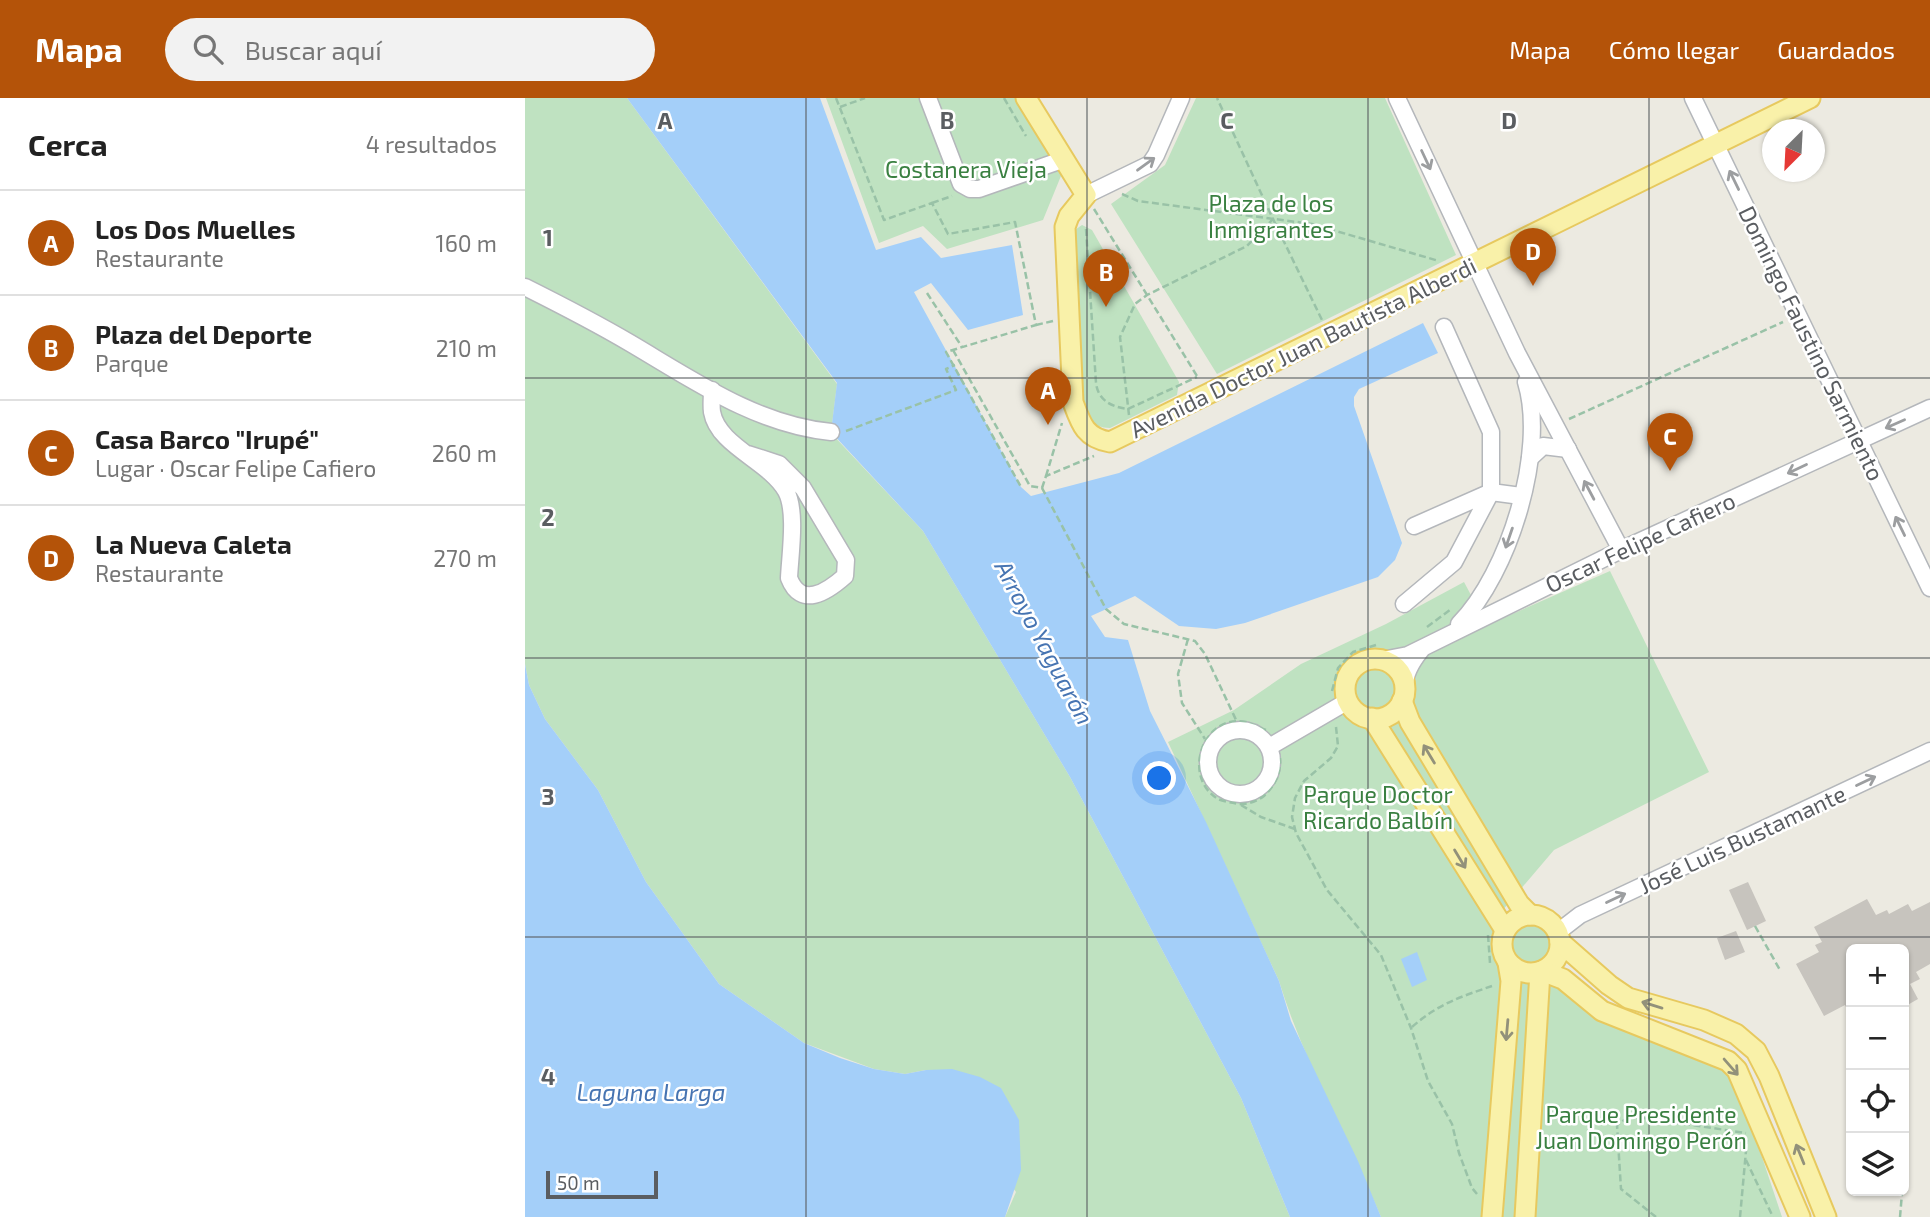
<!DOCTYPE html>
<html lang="es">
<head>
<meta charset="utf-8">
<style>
  body { margin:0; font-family:"Exo 2",sans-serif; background:#f2f2f2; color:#222 }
  .controls { position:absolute; right:21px; bottom:21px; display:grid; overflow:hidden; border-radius:10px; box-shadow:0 2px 5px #0004 }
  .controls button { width:63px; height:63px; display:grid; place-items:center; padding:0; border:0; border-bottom:2px solid #e0e0e0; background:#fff; color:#222; font:35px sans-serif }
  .compass { position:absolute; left:1237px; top:21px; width:63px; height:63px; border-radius:50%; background:#fff; box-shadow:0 2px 5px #0004; rotate:204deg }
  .scale { position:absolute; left:21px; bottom:18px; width:112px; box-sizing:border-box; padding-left:7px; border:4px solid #5a5d61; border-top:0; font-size:19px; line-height:24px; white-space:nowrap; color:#5a5d61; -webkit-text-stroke:5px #fff; paint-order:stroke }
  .you { position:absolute; left:635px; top:681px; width:24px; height:24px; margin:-18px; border:5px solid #fff; border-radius:50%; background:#1a73e8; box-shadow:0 0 0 10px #1a73e833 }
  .badge { display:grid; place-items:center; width:46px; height:46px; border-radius:50%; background:#b45309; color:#fff; font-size:23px; font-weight:700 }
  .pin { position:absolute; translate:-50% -58px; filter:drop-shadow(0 2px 4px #0008) }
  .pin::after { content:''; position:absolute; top:37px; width:24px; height:21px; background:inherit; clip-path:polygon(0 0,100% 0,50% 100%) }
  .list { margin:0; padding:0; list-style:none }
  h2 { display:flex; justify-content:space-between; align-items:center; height:91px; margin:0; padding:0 28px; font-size:30px }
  h2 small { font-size:23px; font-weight:400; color:#767676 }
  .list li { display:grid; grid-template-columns:46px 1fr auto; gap:21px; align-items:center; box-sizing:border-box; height:105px; padding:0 28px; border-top:2px solid #e0e0e0 }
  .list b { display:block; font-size:26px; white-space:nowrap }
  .list p { margin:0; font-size:23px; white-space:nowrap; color:#767676 }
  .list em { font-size:23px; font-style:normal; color:#767676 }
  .icon { flex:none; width:38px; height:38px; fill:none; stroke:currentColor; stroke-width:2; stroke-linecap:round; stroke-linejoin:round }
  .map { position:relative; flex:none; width:1405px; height:1119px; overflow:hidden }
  header { display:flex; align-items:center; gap:42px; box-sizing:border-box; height:98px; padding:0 35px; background:#b45309; color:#fff }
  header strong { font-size:33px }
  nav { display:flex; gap:38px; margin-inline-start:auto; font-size:24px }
  .search { width:490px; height:63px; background:#f2f2f2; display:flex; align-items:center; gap:18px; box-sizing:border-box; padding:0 24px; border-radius:38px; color:#767676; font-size:26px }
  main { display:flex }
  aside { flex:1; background:#fff }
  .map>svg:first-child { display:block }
</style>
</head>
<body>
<header>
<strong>Mapa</strong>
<div class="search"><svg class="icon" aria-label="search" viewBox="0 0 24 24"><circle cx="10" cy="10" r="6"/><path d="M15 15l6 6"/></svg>Buscar aquí</div>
<nav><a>Mapa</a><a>Cómo llegar</a><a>Guardados</a></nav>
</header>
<main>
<aside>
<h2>Cerca<small>4 resultados</small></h2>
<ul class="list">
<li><span class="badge">A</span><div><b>Los Dos Muelles</b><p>Restaurante</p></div><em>160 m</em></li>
<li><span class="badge">B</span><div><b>Plaza del Deporte</b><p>Parque</p></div><em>210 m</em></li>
<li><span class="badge">C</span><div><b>Casa Barco &quot;Irupé&quot;</b><p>Lugar · Oscar Felipe Cafiero</p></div><em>260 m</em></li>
<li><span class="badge">D</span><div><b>La Nueva Caleta</b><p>Restaurante</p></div><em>270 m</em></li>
</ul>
</aside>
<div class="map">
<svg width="1405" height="1119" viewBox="0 0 1405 1119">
  <rect width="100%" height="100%" fill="#eceae1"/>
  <g fill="#bfe2c1">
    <path d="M0,0H102L312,286L306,335L398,433L545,679L716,1000L765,1119H480L491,1094L401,972L380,976L349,971L279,945L194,886L121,784L73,692L20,621L4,587L0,566Z"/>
    <path d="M301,0H495L538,73L518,122L422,151L398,128L354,145Z"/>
    <path d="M671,0H860L931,157L692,276L586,106L640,67Z"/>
    <path d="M557,127L567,132L654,284L652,297L585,330C567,330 561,318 557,303L547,134Z"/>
    <path d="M1085,473L1184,674L1029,752L965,827L982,843C998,798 1055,846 1009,868L1039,895L1067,912L1192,965L1213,987L1257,1119H856C823,1040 779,965 754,883L643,644L709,612L776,566L861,526L939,484L962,527Z"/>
  </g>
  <g fill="#a4cff9">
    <path d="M102,0H295L351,152L396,139L416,160L487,147L498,217L443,232L406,185L389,194L496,389L506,398L594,375L898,225L913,255L834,291L829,299V308L877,445L870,462L853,479L720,525L691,531L654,528L610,498L566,518L580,539L603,542L625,613L681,724L754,883L766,923L833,1063L856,1119H765L716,1000L545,679L398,433L306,334L312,285Z"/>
    <path d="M0,566L4,587L20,621L73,692L121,784L194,886L279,945L315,960L349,971L380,976L401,972L427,971L455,979L476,990L494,1022L496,1072L480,1119H0Z"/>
    <path d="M892,854L902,882L887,889L876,861Z"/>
  </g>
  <g fill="#c7c4be">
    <path d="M1223,784L1241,823L1222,832L1204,792Z"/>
    <path d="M1342,801L1351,817L1362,812L1364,816L1383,806L1387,813L1405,804V866L1391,874L1395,881L1385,886L1393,901L1379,909V851H1326V914L1324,915L1320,907L1299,918L1271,866L1294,854L1290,847L1297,844L1289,829Z"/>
    <path d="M1211,833L1220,854L1200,862L1192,840Z"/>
  </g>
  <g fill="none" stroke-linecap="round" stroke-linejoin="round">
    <defs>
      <g id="minor">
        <path d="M403,0L436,86L445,91H454L537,62"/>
        <path d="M872,0L992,255L1096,452"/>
        <path d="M1168,0L1405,490"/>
        <path d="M561,97L625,66L631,57L656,0"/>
        <path d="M0,189C36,207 71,225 105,245C168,282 232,327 306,334"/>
        <path d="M919,229L966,334V394L996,398"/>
        <path d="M187,292C187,299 186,307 187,314C193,348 244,363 261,393C272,413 265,457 264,480C276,511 302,494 320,478L321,462L278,390L254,366L223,356"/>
        <path d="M1005,360L1018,348L1043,351"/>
        <path d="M879,506L929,464L966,394L889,428"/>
        <path d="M934,526C984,475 1022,353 1001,284"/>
        <path d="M857,562L883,557L1096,452L1405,310"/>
        <path d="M880,589C879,576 888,562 896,552"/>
        <circle cx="715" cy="664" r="32"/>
        <path d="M744,649L823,603"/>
        <path d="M1033,834L1055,817L1405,653"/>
      </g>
      <g id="major">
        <path d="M501,0L561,97L544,118L540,129L548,304C556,326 560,340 585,344L1285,0"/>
        <circle cx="850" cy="591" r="30"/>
        <path d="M877,603L885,624L994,806L1005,817"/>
        <path d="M847,620L980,832"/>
        <circle cx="1006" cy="846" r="29"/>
        <path d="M1035,844L1084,887L1103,900L1179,922L1211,936L1231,953L1244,978L1301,1119"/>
        <path d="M1017,873L1038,881L1077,913L1203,963L1212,972L1275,1119"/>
        <path d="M967,1119L986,883L983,865"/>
        <path d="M1000,1119L1015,874"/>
      </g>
    </defs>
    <use href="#minor" stroke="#b4b7bb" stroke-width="19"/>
    <use href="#major" stroke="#e7c95f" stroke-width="23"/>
    <g stroke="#99c2a7" stroke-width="2.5" stroke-dasharray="7 3.5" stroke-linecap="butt">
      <path d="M311,0L359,122L407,105L423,136L490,124L511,227L421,254L496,389"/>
      <path d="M479,0L501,38"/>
      <path d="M315,9L340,0"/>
      <path d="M597,96L613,103L787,126L914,163"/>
      <path d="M407,105L427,98"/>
      <path d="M569,111L672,278"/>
      <path d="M748,121L797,222"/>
      <path d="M561,131L571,285C573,302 586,309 603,311L672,279"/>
      <path d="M402,195L437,249"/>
      <path d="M511,227L528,223"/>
      <path d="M428,252L505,388L517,390"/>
      <path d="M604,317L595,239L610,206L622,197L722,148L748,121L692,0"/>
      <path d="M1044,321L1258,224"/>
      <path d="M321,333L431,292L421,271L430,267"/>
      <path d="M521,378L537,325"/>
      <path d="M517,390L581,511L599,526L670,543L680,556L712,624"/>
      <path d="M517,390L521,378L569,358"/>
      <path d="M902,529L925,512"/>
      <path d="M663,541L653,576L657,605L680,641"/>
      <path d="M807,593L813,570L828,554L851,547"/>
      <path d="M811,629L813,648L806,660L779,683L770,700L767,719L771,735L802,792L856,857L886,930L903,983L927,1026L934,1055L947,1090L952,1096"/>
      <path d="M741,632C734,630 727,626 721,624C678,615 656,679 693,701C697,703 704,704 709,705C718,708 731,704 739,698C750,687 756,676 755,660"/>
      <path d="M716,707L736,719L770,731"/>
      <path d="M1230,828L1255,872"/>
      <path d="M963,837L965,865"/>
      <path d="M887,929C913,906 935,899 967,888"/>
      <path d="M1221,1062L1248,1119"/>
      <path d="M1131,1119L1096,1091L1092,1027L1105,1018L1221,1035"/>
      <path d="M1215,1119L1222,1042"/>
      <path d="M1375,1119L1377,1095"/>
    </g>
    <use href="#minor" stroke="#fff" stroke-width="16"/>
    <use href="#major" stroke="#f9f1a9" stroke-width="19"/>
  </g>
  <defs><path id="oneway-shaft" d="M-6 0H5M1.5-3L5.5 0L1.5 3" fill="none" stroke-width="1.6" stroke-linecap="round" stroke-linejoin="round" transform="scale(1.75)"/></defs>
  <g stroke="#9c9ea0">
    <use href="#oneway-shaft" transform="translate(901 62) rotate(65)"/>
    <use href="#oneway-shaft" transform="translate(621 66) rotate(-36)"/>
    <use href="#oneway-shaft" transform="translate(1209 82) rotate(-116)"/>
    <use href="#oneway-shaft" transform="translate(1370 326) rotate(156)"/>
    <use href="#oneway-shaft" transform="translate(1272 371) rotate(155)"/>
    <use href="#oneway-shaft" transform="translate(1064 392) rotate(-118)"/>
    <use href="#oneway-shaft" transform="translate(1375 428) rotate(-116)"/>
    <use href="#oneway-shaft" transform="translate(984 440) rotate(109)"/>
    <use href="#oneway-shaft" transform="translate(1341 683) rotate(-25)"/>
    <use href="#oneway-shaft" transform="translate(1091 800) rotate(-25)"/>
  </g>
  <g stroke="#92917a">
    <use href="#oneway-shaft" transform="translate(904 656) rotate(-121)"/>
    <use href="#oneway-shaft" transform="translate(935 761) rotate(59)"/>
    <use href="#oneway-shaft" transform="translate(1127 907) rotate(-163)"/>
    <use href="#oneway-shaft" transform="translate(982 932) rotate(95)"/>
    <use href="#oneway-shaft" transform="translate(1206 969) rotate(49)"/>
    <use href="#oneway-shaft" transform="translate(1275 1056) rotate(-112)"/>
  </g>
  <path fill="none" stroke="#5a5d61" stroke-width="2" stroke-opacity="0.55" d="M281,0V1119M562,0V1119M843,0V1119M1124,0V1119M0,280H1405M0,560H1405M0,839H1405"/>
  <g text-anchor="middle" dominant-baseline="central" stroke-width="5" stroke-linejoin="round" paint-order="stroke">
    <g font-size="23" fill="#3a8041" stroke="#fff">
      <text x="441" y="71">Costanera Vieja</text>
      <text x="746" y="105">Plaza de los<tspan x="746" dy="26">Inmigrantes</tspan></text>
      <text x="853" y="696">Parque Doctor<tspan x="853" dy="26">Ricardo Balbín</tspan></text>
      <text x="1116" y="1016">Parque Presidente<tspan x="1116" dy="26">Juan Domingo Perón</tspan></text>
    </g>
    <g font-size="23" fill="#5a5d61" stroke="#fff">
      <text transform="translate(1287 245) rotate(64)">Domingo Faustino Sarmiento</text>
      <text transform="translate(778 249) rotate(-26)">Avenida Doctor Juan Bautista Alberdi</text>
      <text transform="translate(1115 444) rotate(-25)">Oscar Felipe Cafiero</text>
      <text transform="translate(1217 741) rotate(-25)">José Luis Bustamante</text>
    </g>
    <g font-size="24" font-style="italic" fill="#4674b2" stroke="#fff">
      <text transform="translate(520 544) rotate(62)">Arroyo Yaguarón</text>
      <text x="126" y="993">Laguna Larga</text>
    </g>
  </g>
  <g font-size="23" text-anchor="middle" font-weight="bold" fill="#5a5d61" stroke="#fff" stroke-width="5" stroke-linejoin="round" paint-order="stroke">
    <text x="140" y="31">A</text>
    <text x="422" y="31">B</text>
    <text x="702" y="31">C</text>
    <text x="984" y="31">D</text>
    <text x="23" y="148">1</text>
    <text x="23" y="428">2</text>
    <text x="23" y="707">3</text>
    <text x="23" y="987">4</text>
  </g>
</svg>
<div class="controls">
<button>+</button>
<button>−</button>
<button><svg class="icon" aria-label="locate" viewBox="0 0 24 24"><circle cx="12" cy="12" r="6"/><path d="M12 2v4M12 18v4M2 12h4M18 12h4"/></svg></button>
<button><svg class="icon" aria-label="layers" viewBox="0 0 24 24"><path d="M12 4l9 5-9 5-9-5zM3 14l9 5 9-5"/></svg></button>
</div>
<svg class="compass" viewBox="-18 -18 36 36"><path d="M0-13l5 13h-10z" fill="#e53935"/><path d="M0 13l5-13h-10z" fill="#767676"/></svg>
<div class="scale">50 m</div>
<div class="you"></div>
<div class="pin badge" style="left:523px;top:327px">A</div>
<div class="pin badge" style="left:581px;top:209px">B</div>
<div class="pin badge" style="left:1145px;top:373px">C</div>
<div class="pin badge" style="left:1008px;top:188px">D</div>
</div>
</main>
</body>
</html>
